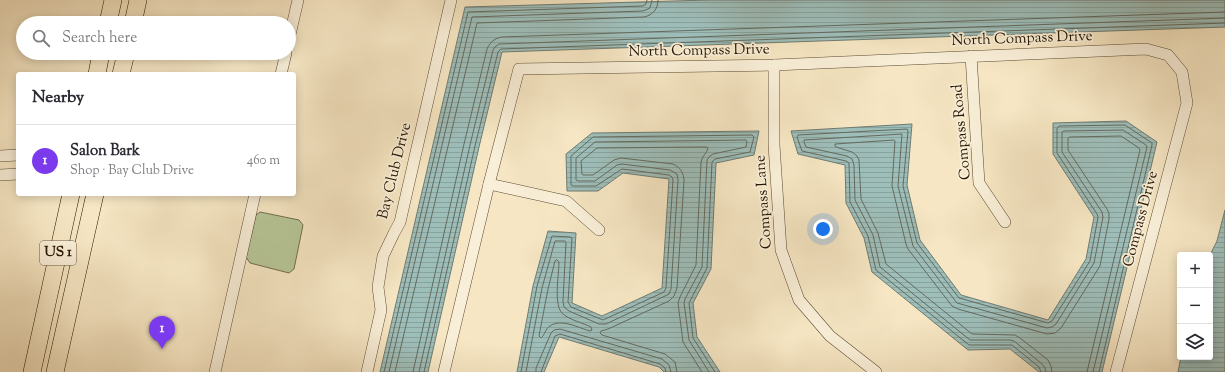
<!DOCTYPE html>
<html lang="en">
<head>
<meta charset="utf-8">
<style>
  body { margin:0; font-family:"Sorts Mill Goudy",serif; background:#f7f7f7; color:#2b2b33 }
  .controls { position:absolute; right:12px; bottom:12px; display:grid; overflow:hidden; border-radius:4px; box-shadow:0 2px 10px #0003 }
  .controls button { width:36px; height:36px; display:grid; place-items:center; padding:0; border:0; border-bottom:1px solid #e1e1e2; background:#fff; color:#2b2b33; font:20px sans-serif }
  .you { position:absolute; left:823px; top:229px; width:14px; height:14px; margin:-10px; border:3px solid #fff; border-radius:50%; background:#1a73e8; box-shadow:0 0 0 6px #1a73e833 }
  .badge { display:grid; place-items:center; width:26px; height:26px; border-radius:50%; background:#7c3aed; color:#fff; font-size:13px; font-weight:700 }
  .pin { position:absolute; translate:-50% -33px; filter:drop-shadow(0 1px 2px #0008) }
  .pin::after { content:''; position:absolute; top:21px; width:14px; height:12px; background:inherit; clip-path:polygon(0 0,100% 0,50% 100%) }
  .list { margin:0; padding:0; list-style:none }
  h2 { display:flex; justify-content:space-between; align-items:center; height:52px; margin:0; padding:0 16px; font-size:17px }
  h2 small { font-size:13px; font-weight:400; color:#7c7c81 }
  .list li { display:grid; grid-template-columns:26px 1fr auto; gap:12px; align-items:center; box-sizing:border-box; height:72px; padding:0 16px; border-top:1px solid #e1e1e2 }
  .list b { display:block; font-size:15px; white-space:nowrap }
  .list p { margin:0; font-size:13px; white-space:nowrap; color:#7c7c81 }
  .list em { font-size:13px; font-style:normal; color:#7c7c81 }
  .icon { flex:none; width:22px; height:22px; fill:none; stroke:currentColor; stroke-width:2; stroke-linecap:round; stroke-linejoin:round }
  .map { position:relative; flex:none; width:1225px; height:372px; overflow:hidden }
  .search { position:absolute; background:#fff; box-shadow:0 2px 10px #0003; left:16px; top:16px; width:280px; height:44px; display:flex; align-items:center; gap:10px; box-sizing:border-box; padding:0 14px; border-radius:22px; color:#7c7c81; font-size:15px }
  .panel { position:absolute; background:#fff; box-shadow:0 2px 10px #0003; left:16px; top:72px; width:280px; height:124px; border-radius:4px }
  .map>svg:first-child { display:block }
</style>
</head>
<body>
<div class="map">
<svg width="1225" height="372" viewBox="0 0 1225 372">
  <defs>
    <pattern id="water-rules" width="6" height="5" patternUnits="userSpaceOnUse"><rect width="6" height="5" fill="#9ebeba"/><path d="M0 2.5h6" fill="none" stroke="#88a39e"/></pattern>
  </defs>
  <rect width="100%" height="100%" fill="#f6e6c3"/>
  <filter id="stains"><feTurbulence type="fractalNoise" baseFrequency=".005" numOctaves="4"/><feColorMatrix values="0 0 0 0 .2 0 0 0 0 .09 0 0 0 0 .02 0 0 0 .5 -.17"/></filter>
  <radialGradient id="worn" r=".72"><stop offset=".6" stop-color="#630" stop-opacity="0"/><stop offset="1" stop-color="#630" stop-opacity=".3"/></radialGradient>
  <path fill="#b7c698" stroke="#706e4d" d="M260,212L299,220L303,225L294,269L289,273L250,263L246,257L256,215Z"/>
  <g fill="url(#water-rules)" stroke="#6f7b70">
    <path d="M709,0H1225V27L502,52L479,147L428,372H380L465,7Z"/>
    <path d="M1126,121L1157,142L1102,372H1039L1010,349L968,350L872,272L864,238L846,203L845,165L798,154L791,131L912,124L907,185L920,240L961,295L1048,320L1086,259L1094,217L1053,154V123Z"/>
    <path d="M759,131L754,155L716,163L711,269L693,303L697,337L720,372H664L659,367L559,337L544,372H517L533,286L548,231L576,233L572,303L602,316L662,288L669,179L623,173L598,191H567L566,154L592,133Z"/>
    <path d="M1225,210V372H1178L1181,357H1210V255L1217,241Z"/>
  </g>
  <g fill="none" stroke-linecap="round" stroke-linejoin="round">
    <g stroke="#646a5e" stroke-width="1">
      <path d="M557,260L559,262C559,275 553,306 563,314C570,320 583,323 591,327L592,330L590,331C579,328 561,318 550,326C545,329 545,335 541,338L539,336L548,289L555,261Z"/>
      <path d="M384,372L468,12L643,6L646,4L647,0"/>
      <path d="M389,372L472,17L643,11L650,8L652,0"/>
      <path d="M395,372L477,23L644,17C653,15 658,9 658,0"/>
      <path d="M413,372L464,144L487,49C490,42 495,38 502,37L1225,12"/>
      <path d="M419,372L470,145L493,50L495,47L499,44L1225,18"/>
      <path d="M424,372L475,146L498,52L501,49L1225,23"/>
      <path d="M521,372L537,286L552,236L570,237L572,238L568,302L571,307L603,320L664,292L666,288L673,180L672,177L669,175L622,169L596,186H573L571,185V156L593,137L752,135L754,137L750,152L715,159L712,162L707,268L689,303L693,338L715,372"/>
      <path d="M526,372L542,288L555,241H565L566,243L563,301L564,307L569,311L599,324H606L665,296L669,294L671,289L678,180L677,174L670,170L622,164L617,165L595,181H578L576,180V158L595,142L746,140L747,142L746,147L713,154L710,156L707,160L702,267L685,299L684,303L689,340L709,372"/>
      <path d="M536,372V368L551,333L554,330L560,329L662,359L669,365L671,372"/>
      <path d="M541,372L555,336L560,334L660,364L665,368L666,372"/>
      <path d="M677,372L675,362L665,354L602,335L600,333L601,331L608,329L669,301L674,296L677,288L684,181C684,173 680,167 673,164L621,158L614,160L593,175H583L582,174L581,161L597,148L706,147L708,148C707,153 702,156 701,162L696,265L680,297L678,303L683,342L702,372"/>
      <path d="M1041,372L1039,367L1012,345H969L876,270L868,236L850,202L849,163L846,161L802,151L797,137L798,135L907,129L908,131L903,186L917,243L959,298L1048,323L1052,321L1090,261L1098,217L1097,214L1057,153V128L1059,126L1125,125L1152,143V145L1099,372"/>
      <path d="M1046,372L1045,368L1042,364L1014,341L1010,340H970L880,267L873,235L855,200L854,165L852,159L847,156L806,147L804,142V140L902,134L898,186L913,246L957,303L1047,328L1052,327L1056,324L1094,263L1103,217L1102,212L1062,152V132L1064,131L1123,130L1146,145L1147,147L1093,372"/>
      <path d="M1052,372L1051,366L1048,360L1020,338L1015,335L972,334L886,264L878,233L861,199L859,160L857,156L852,152L836,147L835,146V144L894,140L895,141L892,186L906,244L908,249L952,306L958,309L1047,334L1055,333L1061,328L1100,266L1109,219V213L1107,209L1068,150V138L1070,137L1121,136L1139,148L1140,150L1087,372"/>
    </g>
    <defs>
      <g id="street">
        <path d="M289,39L298,0"/>
        <path d="M971,56L979,183L1005,222"/>
        <path d="M774,65V145L781,250L799,300L830,336L876,372"/>
        <path d="M281,74L286,53"/>
        <path d="M0,156L18,155"/>
        <path d="M0,175L18,174"/>
        <path d="M489,184L566,201L599,230"/>
        <path d="M215,372L255,194"/>
        <path d="M367,372L381,310L378,287L383,256L394,233L400,222L451,0"/>
        <path d="M444,372L489,184L519,69L774,65L1146,49L1168,55L1182,72L1187,103L1116,372"/>
      </g>
      <g id="primary">
        <path d="M108,23L113,0"/>
        <path d="M133,23L138,0"/>
        <path d="M97,74L101,53"/>
        <path d="M121,74L126,53"/>
        <path d="M32,372L71,194"/>
        <path d="M55,372L95,194"/>
      </g>
    </defs>
    <use href="#street" stroke="#5c4b32" stroke-width="12"/>
    <use href="#primary" stroke="#291702" stroke-width="18"/>
    <use href="#street" stroke="#f9efd8" stroke-width="11"/>
    <use href="#primary" stroke="#f6e6c3" stroke-width="17"/>
  </g>
  <g text-anchor="middle" dominant-baseline="central" stroke-width="3.5" stroke-linejoin="round" paint-order="stroke">
    <rect fill="#f9efd8" stroke="#675842" stroke-width="1" x="40" y="241" width="36" height="24" rx="3"/>
    <g font-size="14" font-weight="bold" fill="#291702">
      <text x="58" y="253">US 1</text>
    </g>
    <g font-size="15" fill="#291702" stroke="#f9efd8">
      <text transform="translate(1022 39) rotate(-2)">North Compass Drive</text>
      <text transform="translate(699 51) rotate(-1)">North Compass Drive</text>
      <text transform="translate(962 132) rotate(-95)">Compass Road</text>
      <text transform="translate(395 171) rotate(-76)">Bay Club Drive</text>
      <text transform="translate(764 202) rotate(-94)">Compass Lane</text>
      <text transform="translate(1141 219) rotate(-75)">Compass Drive</text>
    </g>
  </g>
  <rect width="100%" height="100%" filter="url(#stains)"/>
  <rect width="100%" height="100%" fill="url(#worn)"/>
</svg>
<div class="controls">
<button>+</button>
<button>−</button>
<button><svg class="icon" aria-label="layers" viewBox="0 0 24 24"><path d="M12 4l9 5-9 5-9-5zM3 14l9 5 9-5"/></svg></button>
</div>
<div class="you"></div>
<div class="pin badge" style="left:162px;top:349px">1</div>
<div class="search"><svg class="icon" aria-label="search" viewBox="0 0 24 24"><circle cx="10" cy="10" r="6"/><path d="M15 15l6 6"/></svg>Search here</div>
<section class="panel">
<h2>Nearby<small></small></h2>
<ul class="list">
<li><span class="badge">1</span><div><b>Salon Bark</b><p>Shop · Bay Club Drive</p></div><em>460 m</em></li>
</ul>
</section>
</div>
</body>
</html>
